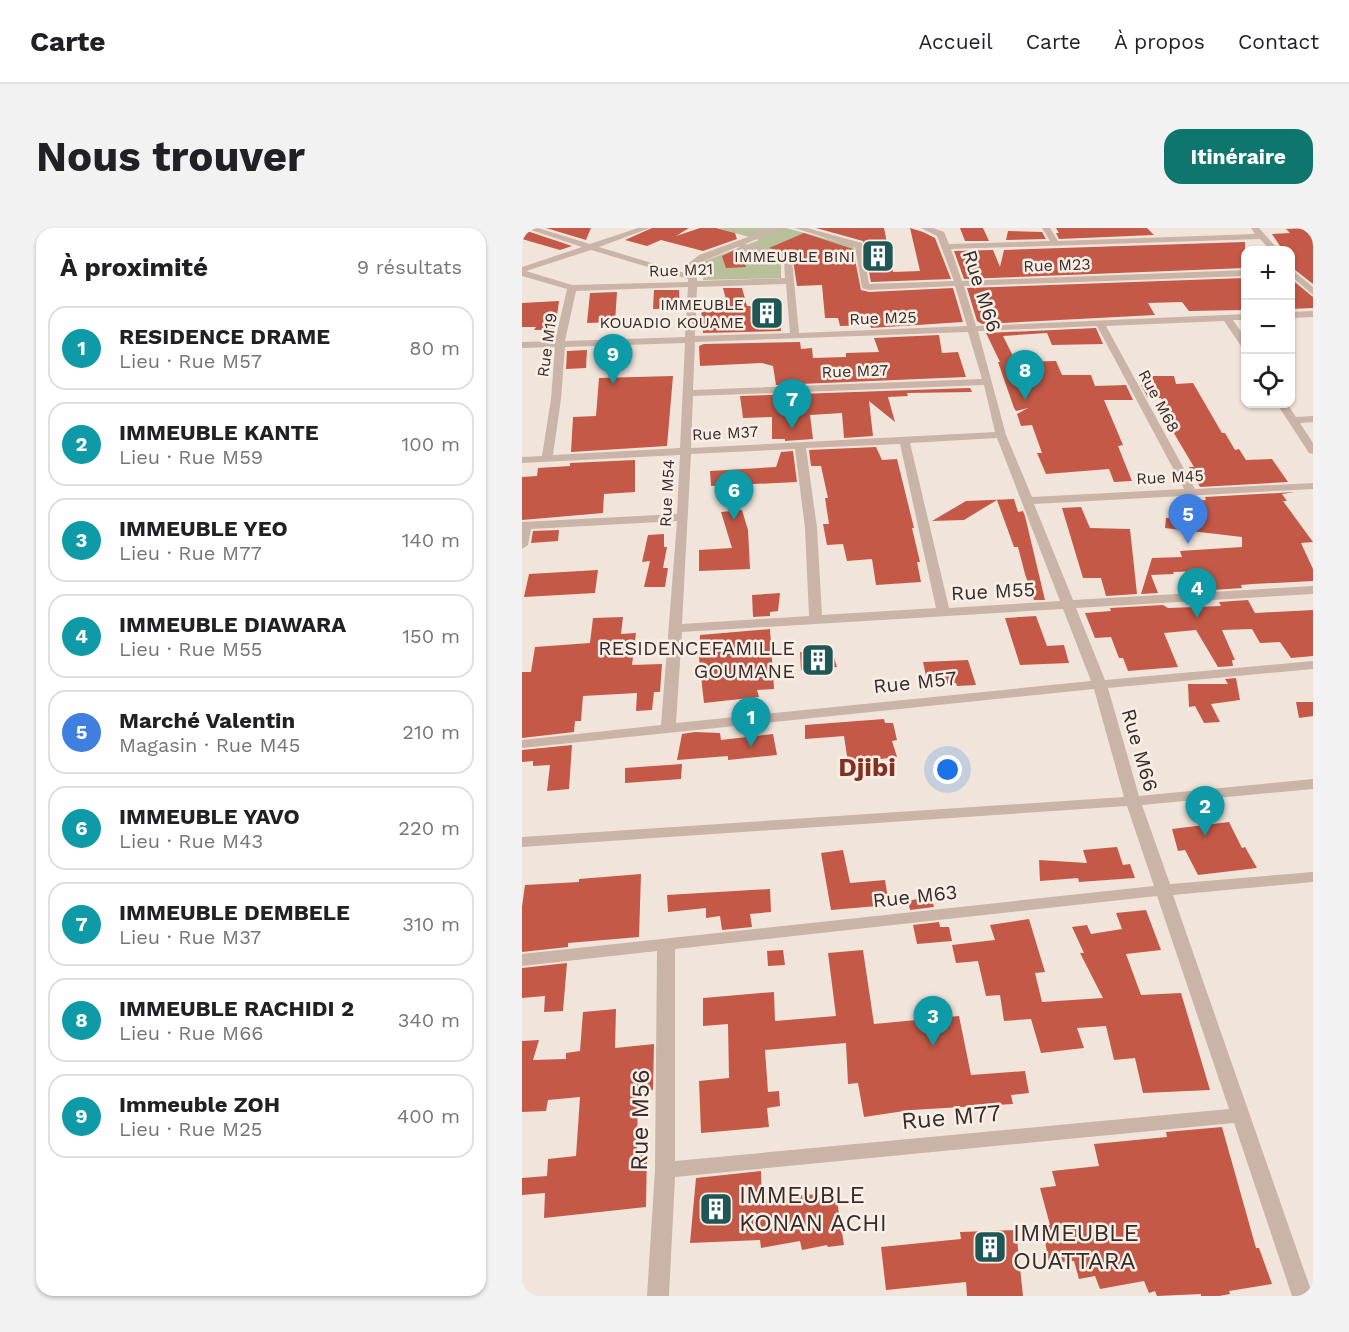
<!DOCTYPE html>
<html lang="fr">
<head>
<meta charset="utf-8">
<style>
  body { margin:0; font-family:"Work Sans",sans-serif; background:#f2f2f2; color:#202124 }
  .controls { position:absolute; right:18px; top:18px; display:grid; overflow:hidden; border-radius:12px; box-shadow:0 2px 4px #0004 }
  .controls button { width:54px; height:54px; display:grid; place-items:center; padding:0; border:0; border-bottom:2px solid #e0e0e0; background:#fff; color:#202124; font:30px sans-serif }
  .you { position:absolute; left:426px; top:542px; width:21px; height:21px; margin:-15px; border:4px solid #fff; border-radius:50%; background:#1a73e8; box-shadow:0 0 0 9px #1a73e833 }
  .badge { display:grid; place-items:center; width:39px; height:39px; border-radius:50%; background:#0f766e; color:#fff; font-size:20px; font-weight:700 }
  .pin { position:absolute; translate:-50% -50px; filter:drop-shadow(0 2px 3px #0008) }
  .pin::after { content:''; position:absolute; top:32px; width:21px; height:18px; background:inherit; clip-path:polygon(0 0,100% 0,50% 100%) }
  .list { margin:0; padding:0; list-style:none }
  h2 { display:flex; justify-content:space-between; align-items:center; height:78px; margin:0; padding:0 24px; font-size:26px }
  h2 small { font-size:20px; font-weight:400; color:#757577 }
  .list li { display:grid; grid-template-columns:39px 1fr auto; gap:18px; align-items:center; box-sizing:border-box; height:84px; margin:0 12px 12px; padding:0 12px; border:2px solid #e0e0e0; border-radius:18px }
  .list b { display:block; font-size:22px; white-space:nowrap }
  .list p { margin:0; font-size:20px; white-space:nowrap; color:#757577 }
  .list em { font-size:20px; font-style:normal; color:#757577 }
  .icon { flex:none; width:33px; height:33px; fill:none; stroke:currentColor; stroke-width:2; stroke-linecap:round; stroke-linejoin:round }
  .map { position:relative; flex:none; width:791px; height:1068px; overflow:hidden; border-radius:18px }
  header { display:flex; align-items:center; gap:36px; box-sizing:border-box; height:84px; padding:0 30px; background:#fff; border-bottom:2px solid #e0e0e0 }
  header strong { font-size:28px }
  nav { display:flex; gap:33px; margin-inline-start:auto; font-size:21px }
  .intro { display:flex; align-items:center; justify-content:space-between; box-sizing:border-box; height:144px; padding:0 36px }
  h1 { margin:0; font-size:42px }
  .button { padding:15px 27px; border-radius:18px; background:#0f766e; color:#fff; font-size:21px; font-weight:700 }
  main { display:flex; gap:36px; padding:0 36px }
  aside { flex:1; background:#fff; border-radius:18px; box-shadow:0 2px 4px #0004 }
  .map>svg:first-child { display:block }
</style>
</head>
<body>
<header>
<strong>Carte</strong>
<nav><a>Accueil</a><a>Carte</a><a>À propos</a><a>Contact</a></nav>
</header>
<div class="intro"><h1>Nous trouver</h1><a class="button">Itinéraire</a></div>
<main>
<aside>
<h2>À proximité<small>9 résultats</small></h2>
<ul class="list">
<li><span class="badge" style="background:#0f9aa8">1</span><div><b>RESIDENCE DRAME</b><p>Lieu · Rue M57</p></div><em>80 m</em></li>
<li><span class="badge" style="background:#0f9aa8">2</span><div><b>IMMEUBLE KANTE</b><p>Lieu · Rue M59</p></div><em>100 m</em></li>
<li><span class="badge" style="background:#0f9aa8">3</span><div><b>IMMEUBLE YEO</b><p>Lieu · Rue M77</p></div><em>140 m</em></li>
<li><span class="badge" style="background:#0f9aa8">4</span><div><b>IMMEUBLE DIAWARA</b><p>Lieu · Rue M55</p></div><em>150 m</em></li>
<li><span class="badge" style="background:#3f7fe0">5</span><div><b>Marché Valentin</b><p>Magasin · Rue M45</p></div><em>210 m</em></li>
<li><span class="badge" style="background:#0f9aa8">6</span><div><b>IMMEUBLE YAVO</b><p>Lieu · Rue M43</p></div><em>220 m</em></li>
<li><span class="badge" style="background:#0f9aa8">7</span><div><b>IMMEUBLE DEMBELE</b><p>Lieu · Rue M37</p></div><em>310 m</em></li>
<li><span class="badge" style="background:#0f9aa8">8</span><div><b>IMMEUBLE RACHIDI 2</b><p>Lieu · Rue M66</p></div><em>340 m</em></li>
<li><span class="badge" style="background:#0f9aa8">9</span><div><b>Immeuble ZOH</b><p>Lieu · Rue M25</p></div><em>400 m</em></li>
</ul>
</aside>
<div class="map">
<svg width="791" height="1068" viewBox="0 0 791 1068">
  <rect width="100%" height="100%" fill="#f1e5db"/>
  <path fill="#b7c09b" d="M196,0H264L332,18L334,34L259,36V50L181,52L183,33L237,12Z"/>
  <g fill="#c45947">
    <path d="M0,0L2,2L50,18L38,22L0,11Z"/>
    <path d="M24,0H69L64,12Z"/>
    <path d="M130,0H167L154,8L178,0H194L213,5L215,11L181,23L139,12L125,18L103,12Z"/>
    <path d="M294,0H362L371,44L398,43L388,0L401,4L413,10L429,51L349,54L341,13Z"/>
    <path d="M438,0H461L467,13H443Z"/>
    <path d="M534,0H625L632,7L537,11L534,5H537Z"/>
    <path d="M787,0H791V56L768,38V21H760L750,6L768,5L764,1Z"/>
    <path d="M486,3L520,4L524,11L484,12Z"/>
    <path d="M282,5L331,21L339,62L347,64L431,60L441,94L349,100L348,97L318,98L316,90H303L300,57L275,58L270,26L247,20Z"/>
    <path d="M723,14V40L442,51L432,23L471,22L478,39L482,22Z"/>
    <path d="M215,21L218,22L224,39L204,40L200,28Z"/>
    <path d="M723,50V82L667,83L660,74L626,75L633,87L460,96L455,93L445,60Z"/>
    <path d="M768,50L791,69V80L768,81Z"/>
    <path d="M201,60H220L225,78H230V80L256,79L259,103L181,105L179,81L206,79Z"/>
    <path d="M132,62H157L158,80L131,81Z"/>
    <path d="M95,64L93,94L65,95L68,65Z"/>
    <path d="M37,73L33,102H12L14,99H0V75Z"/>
    <path d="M574,100L581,116L530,117L525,105L481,108L494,134L534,133L540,147H569L573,158L604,157L611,172H582L601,217L596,218L610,253L592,254L587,241L524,246L515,225H520L510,197L499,198L495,186L506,180L494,183L492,180L476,134H478L464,105Z"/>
    <path d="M417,107L420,125L436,124L444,149L254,157L251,138L240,135L178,138L177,118L182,116L278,114L279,121L290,120L291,130L324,129V125L357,124L352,110Z"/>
    <path d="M65,122L64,140L44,141L45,123Z"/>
    <path d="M151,148L145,218L49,224L51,189L74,188L77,150Z"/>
    <path d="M623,148H652L654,156L671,155L700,205H703L713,222L717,221L724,232L750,231L766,254L678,259L667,239H672L650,202L655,201L639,170H626L619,157H625Z"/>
    <path d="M448,160L450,164L385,165L386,168L366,169L373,194L347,173L351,208L322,210L320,185L288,187L291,211L263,213V211H250V189L221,190L218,168Z"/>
    <path d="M354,219L360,232L375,231L392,300H390L398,334H395L399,354L354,357L350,331L325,333L321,316L305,317L301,296H307L303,270H306L299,238H289L287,222Z"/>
    <path d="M271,223L275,254L189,258L188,243L254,239L259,224Z"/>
    <path d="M113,232V264L82,266L81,285L0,292V249L15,248L16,240L48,238V235Z"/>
    <path d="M773,264L760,266L765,273H761L791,314L779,315L791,341V353L731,356L719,357L720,360L691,362L681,343L651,344L652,346L629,347L636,365L619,366L630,330L660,329L658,323L720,319V309L643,300L644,290H667L657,274L684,272L683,269Z"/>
    <path d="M492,271L496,284L501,283L503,288L523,372H512L503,346L496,319H492L475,272L442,292L410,293L444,273Z"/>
    <path d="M559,279L568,300L608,301L615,366L584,368L579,350H561L540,280Z"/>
    <path d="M220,282L226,302L228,341L177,343V322L210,320L199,284Z"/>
    <path d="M37,302L36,313L9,315L11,303Z"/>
    <path d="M142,306V319H145L141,340H146L143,359H122L128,333L120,334L126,307Z"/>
    <path d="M76,342L73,365L2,369L7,346Z"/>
    <path d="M258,365L256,383L248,384V388L231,389L230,367Z"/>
    <path d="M726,372L733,385L791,382V428L769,430L758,414L738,415L730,401L700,402L713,432H710L711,438L696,439L674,402L642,405L656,439L606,443L601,430H597L589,409L573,410L563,385L589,383L588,380L641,377L646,380L699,378L697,374Z"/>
    <path d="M514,388L525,418L542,417L547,435L498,437L483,390Z"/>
    <path d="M101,389L99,406L114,405L110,437L140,436L138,464H132L130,482L114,483L115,465L61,468L59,493H53L52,504L0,510V444H9L13,419L68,415L71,390Z"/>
    <path d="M248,401L252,461L235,462L237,469L182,475L177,430L178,407Z"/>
    <path d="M310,423L315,439L279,442L278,424Z"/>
    <path d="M446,432L454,457L435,458L434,455L406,457L401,434Z"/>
    <path d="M714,450L718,472L689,476L698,494L682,495L673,478L667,479L666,456H706L703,451Z"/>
    <path d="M774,474H791V488L777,490Z"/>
    <path d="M362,491L363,495H371L375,512L370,513L375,529L343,533V540L327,541L322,508L283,511V497Z"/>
    <path d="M173,504L198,505L199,512L251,506L255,527L206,532V528L155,532L160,506Z"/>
    <path d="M50,517L47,561L25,563L28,537L11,538V533L0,534V522Z"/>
    <path d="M160,536L159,551L103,555V540Z"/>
    <path d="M707,594L720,620L723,619L735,640L676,647L663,622L656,623L650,601Z"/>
    <path d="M595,619L601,637L608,636L613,650L557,654L556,650L518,653L517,632L565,635L561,622Z"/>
    <path d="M321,622L328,655L363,652L367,677L309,682L299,625Z"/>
    <path d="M119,646L117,709L46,715V719L0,724V679L3,657L57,654V651Z"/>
    <path d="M248,661L249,684L228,686L230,699L200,702L198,688L184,690V680L146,684L145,667Z"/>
    <path d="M409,668L412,679L388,682L386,673Z"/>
    <path d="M624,682L639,722L604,726L619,767L659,765L688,862L621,865L613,830L592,832L584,798L555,800L562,820L519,825L509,791L482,793L478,767L464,768L456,733L434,735L430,717L473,712L468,697L507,691L523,744L513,745L520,774L581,770L558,725H562L550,699L565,697L569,706L600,701L594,685Z"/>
    <path d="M417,694L418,699H427L430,713L395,716L391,697Z"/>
    <path d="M261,722L263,737L246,738L245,723Z"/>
    <path d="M341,722L352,796L437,788L449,847L503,843L507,865L489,867L491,876L389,882L342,889L336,855L326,856L324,815L243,822L246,864L257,863L258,878L245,880L247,899L179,905L177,853L207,850L206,796L181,798V770L252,764L253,793L314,788L306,725Z"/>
    <path d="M45,735L41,783L22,784L23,768L0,770V740Z"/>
    <path d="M94,781L93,820L132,816L131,862L116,863L115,922L125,921L124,979L22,990L23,965L0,967V950L25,948L26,931L54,928L58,869L26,872L24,883L0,884V813L17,812L11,832L44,831V825L58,823L61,784Z"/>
    <path d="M700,899L734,1020H737L750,1056L707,1063L708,1066L697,1068H679V1066L635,1068L633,1063L627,1065L622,1053L578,1061L573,1048L557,1051L552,1033L527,1035L520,997H528L518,960L534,958L530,943L577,938L572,916L645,909L644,904Z"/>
    <path d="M239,943L240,976L245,970L297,966L315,973L322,1017L306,1019L305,1017L280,1022L278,1013L239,1020L238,1012L168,1015L174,950Z"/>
    <path d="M494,1002L501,1068H445L444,1054L364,1062L359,1019L439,1011L438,1004Z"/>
  </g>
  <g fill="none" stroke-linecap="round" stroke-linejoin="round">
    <g fill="#c9b4a7" fill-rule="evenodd">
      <path d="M3,0H16L68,16L116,0H128L77,19L166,46L167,35L177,27L250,0H262L223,16L258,25L270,32L277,105L445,98L433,58L347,62L340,60L333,19L272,0H285L340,15L347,56L432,53L415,8L399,0H411L422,4L427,16L528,13L520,0H528L536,13L733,6L729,0H737L755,20L756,22H748L738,11L429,21L440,53L724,42V48L442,58L454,98L724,86V92H711L724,111V122L721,121L702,93L584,98L673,261L791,255V261L512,276L551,372L791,358V366L554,380L583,452L791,433V441L586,460L617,568L791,551V561L620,577L648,656L791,644V654L651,667L791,1068H770L712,895L153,949L147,1068H125L133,942L135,723L0,738V726L632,658L605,578L0,619V609L602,569L572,461L0,520V512L139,497L155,293L9,301L6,317L0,321V294L155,286L158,227L0,235V229L20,228L29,171L33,119L0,120V114L33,113L45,61L0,48V39L60,19ZM215,19L262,33L263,50L175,53V36ZM69,22L166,51V54L50,57L4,43ZM264,56L268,105L173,108L175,59ZM166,59L163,109L43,113L54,63ZM575,98L662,261L510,269L484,207L456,103ZM446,104L460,151L171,162L173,114ZM163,115L158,220L31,227L39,171L43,119ZM462,157L473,204L169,220L171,168ZM475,210L538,373L427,380L388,215ZM378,216L414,380L300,387L295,300L284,220ZM273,221L283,300L287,388L160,396L169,226ZM541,381L569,453L154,495L160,404ZM635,668L707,881L153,933V721Z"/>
      <path d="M768,40L791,59V67L768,47Z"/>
      <path d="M791,83V89L768,90V84Z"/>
      <path d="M755,176H765L774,189L791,188V194L778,195L791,215V226L787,225Z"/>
    </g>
  </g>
  <defs>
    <symbol id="building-square" viewBox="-11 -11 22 22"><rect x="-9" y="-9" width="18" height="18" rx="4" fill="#1e5755" stroke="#f9efe7"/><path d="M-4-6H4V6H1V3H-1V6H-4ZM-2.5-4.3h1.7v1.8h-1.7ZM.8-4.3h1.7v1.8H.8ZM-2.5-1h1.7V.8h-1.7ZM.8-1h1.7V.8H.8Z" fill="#fff"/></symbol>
  </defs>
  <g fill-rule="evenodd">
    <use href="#building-square" x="337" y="9" width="38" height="38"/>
    <use href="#building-square" x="226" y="66" width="38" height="38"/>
    <use href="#building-square" x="277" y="413" width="38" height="38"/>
    <use href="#building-square" x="175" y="962" width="38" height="38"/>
    <use href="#building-square" x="449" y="1000" width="38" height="38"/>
  </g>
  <g text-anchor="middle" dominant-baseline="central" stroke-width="5" stroke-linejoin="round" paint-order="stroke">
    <g font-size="16" fill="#362b28" stroke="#f9efe7" text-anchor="end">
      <text x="333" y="28">IMMEUBLE BINI</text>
      <text x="222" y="76">IMMEUBLE<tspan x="222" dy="18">KOUADIO KOUAME</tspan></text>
    </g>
    <g font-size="16" fill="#362b28" stroke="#f9efe7">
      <text transform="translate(535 37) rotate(-2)">Rue M23</text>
      <text transform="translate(159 42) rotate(-2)">Rue M21</text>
      <text transform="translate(361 90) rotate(-2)">Rue M25</text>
      <text transform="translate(25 117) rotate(-82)">Rue M19</text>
      <text transform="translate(333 143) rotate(-2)">Rue M27</text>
      <text transform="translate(637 173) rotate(62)">Rue M68</text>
      <text transform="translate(203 205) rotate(-3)">Rue M37</text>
      <text transform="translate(648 249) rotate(-3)">Rue M45</text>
      <text transform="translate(145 265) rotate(-87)">Rue M54</text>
    </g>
    <g font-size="20" fill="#362b28" stroke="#f9efe7">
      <text transform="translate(460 63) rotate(72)">Rue M66</text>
      <text transform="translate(471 363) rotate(-3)">Rue M55</text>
      <text transform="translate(393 454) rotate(-6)">Rue M57</text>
      <text transform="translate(618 522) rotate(74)">Rue M66</text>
      <text transform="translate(393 668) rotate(-6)">Rue M63</text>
    </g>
    <g font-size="20" fill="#362b28" stroke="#f9efe7" text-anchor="end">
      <text x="273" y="420">RESIDENCEFAMILLE<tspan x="273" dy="23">GOUMANE</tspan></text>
    </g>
    <g font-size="24" fill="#362b28" stroke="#f9efe7">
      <text transform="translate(429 889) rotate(-5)">Rue M77</text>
      <text transform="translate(118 892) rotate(-89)">Rue M56</text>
    </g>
    <g font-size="24" fill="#362b28" stroke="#f9efe7" text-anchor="start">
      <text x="217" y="967">IMMEUBLE<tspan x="217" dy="28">KONAN ACHI</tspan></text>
      <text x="491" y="1005">IMMEUBLE<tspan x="491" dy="28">OUATTARA</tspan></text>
    </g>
    <g font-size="26" font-weight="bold" fill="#833022" stroke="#f9efe7">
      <text x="345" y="539">Djibi</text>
    </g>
  </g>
</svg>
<div class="controls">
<button>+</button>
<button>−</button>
<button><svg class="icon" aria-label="locate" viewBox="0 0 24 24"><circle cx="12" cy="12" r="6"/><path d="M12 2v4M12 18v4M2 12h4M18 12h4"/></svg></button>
</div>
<div class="you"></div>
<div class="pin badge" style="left:229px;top:519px;background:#0f9aa8">1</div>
<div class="pin badge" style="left:683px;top:608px;background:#0f9aa8">2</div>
<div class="pin badge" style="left:411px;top:818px;background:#0f9aa8">3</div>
<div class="pin badge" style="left:675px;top:390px;background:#0f9aa8">4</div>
<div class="pin badge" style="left:666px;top:316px;background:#3f7fe0">5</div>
<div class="pin badge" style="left:212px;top:292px;background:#0f9aa8">6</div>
<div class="pin badge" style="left:270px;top:201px;background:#0f9aa8">7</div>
<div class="pin badge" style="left:503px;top:172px;background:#0f9aa8">8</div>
<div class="pin badge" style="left:91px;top:156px;background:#0f9aa8">9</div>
</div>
</main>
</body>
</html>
